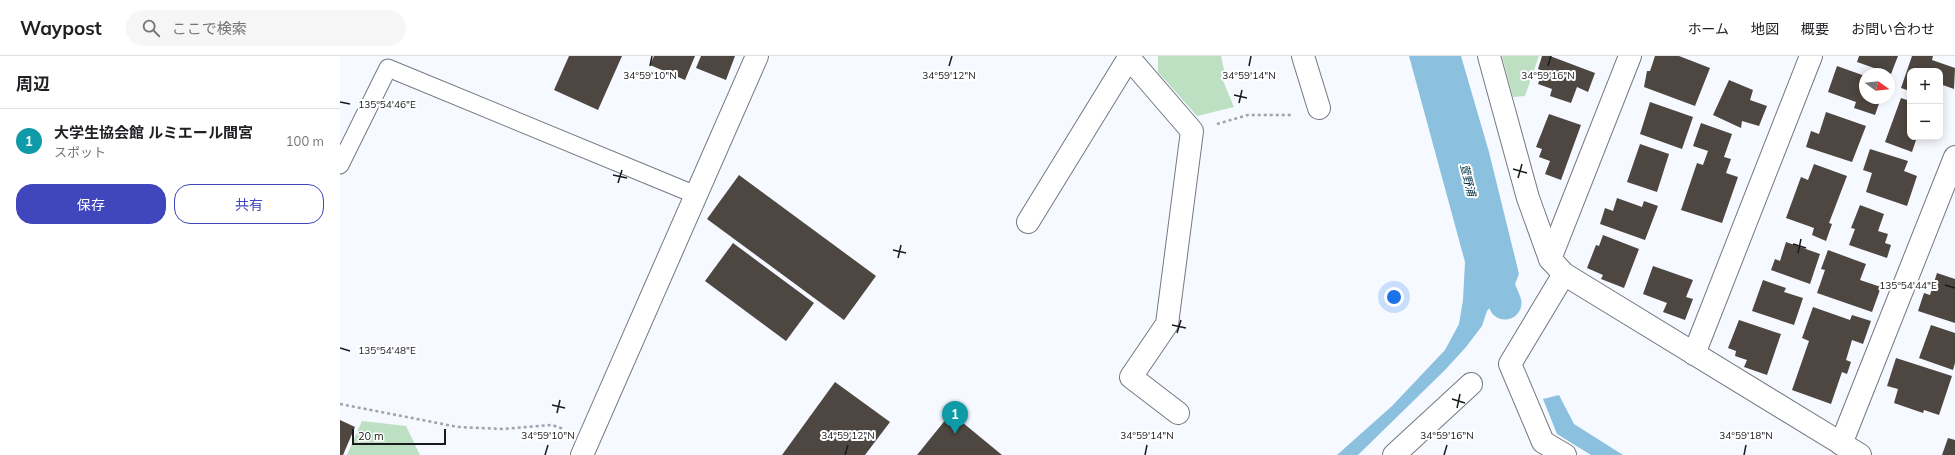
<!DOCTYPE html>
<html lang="ja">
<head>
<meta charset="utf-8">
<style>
  body { margin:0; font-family:Mulish,"Noto Sans JP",sans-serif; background:#f6f6f6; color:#202124 }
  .controls { position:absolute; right:12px; top:12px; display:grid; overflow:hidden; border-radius:8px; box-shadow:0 2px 10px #0003 }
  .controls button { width:36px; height:36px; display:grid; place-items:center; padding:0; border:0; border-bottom:1px solid #e0e0e0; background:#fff; color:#202124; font:20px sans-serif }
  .compass { position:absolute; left:1519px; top:12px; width:36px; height:36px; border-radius:50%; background:#fff; box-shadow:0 2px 10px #0003; rotate:105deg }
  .scale { position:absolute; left:12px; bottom:10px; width:94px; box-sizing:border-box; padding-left:4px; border:2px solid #191a1e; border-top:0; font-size:11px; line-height:14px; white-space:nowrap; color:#191a1e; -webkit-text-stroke:3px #fff; paint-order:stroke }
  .you { position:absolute; left:1054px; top:241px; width:14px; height:14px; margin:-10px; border:3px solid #fff; border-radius:50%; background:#1a73e8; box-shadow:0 0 0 6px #1a73e833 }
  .badge { display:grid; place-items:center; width:26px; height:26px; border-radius:50%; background:#4046bb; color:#fff; font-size:13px; font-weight:700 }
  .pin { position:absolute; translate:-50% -33px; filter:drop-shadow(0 1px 2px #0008) }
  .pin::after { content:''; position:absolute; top:21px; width:14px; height:12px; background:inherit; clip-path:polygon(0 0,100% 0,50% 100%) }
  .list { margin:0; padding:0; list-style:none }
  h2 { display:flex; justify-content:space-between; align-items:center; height:52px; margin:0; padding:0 16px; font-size:17px }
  h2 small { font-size:13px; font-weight:400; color:#757577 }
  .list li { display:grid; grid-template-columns:26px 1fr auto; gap:12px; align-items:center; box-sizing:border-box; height:64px; padding:0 16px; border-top:1px solid #e0e0e0 }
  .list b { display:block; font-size:15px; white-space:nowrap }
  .list p { margin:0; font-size:13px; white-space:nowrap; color:#757577 }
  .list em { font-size:13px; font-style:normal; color:#757577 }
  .actions { display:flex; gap:8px; padding:12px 16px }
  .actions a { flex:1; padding:9px 0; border:1px solid #4046bb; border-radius:16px; text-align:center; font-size:14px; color:#4046bb }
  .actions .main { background:#4046bb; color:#fff }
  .icon { flex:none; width:22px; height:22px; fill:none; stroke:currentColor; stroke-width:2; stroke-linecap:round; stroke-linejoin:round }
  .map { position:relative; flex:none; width:1615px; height:399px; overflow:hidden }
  header { display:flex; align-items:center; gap:24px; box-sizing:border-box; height:56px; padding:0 20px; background:#fff; border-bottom:1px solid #e0e0e0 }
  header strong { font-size:19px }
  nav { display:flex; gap:22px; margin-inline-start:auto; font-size:14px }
  .search { width:280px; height:36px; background:#f6f6f6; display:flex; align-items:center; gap:10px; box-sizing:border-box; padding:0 14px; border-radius:22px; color:#757577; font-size:15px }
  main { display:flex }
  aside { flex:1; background:#fff }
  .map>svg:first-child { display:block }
</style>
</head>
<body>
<header>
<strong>Waypost</strong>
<div class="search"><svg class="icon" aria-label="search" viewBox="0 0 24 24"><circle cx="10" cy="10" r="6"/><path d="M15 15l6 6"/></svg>ここで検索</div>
<nav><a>ホーム</a><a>地図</a><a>概要</a><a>お問い合わせ</a></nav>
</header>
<main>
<aside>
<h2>周辺<small></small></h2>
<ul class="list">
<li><span class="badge" style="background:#0f9aa8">1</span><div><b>大学生協会館 ルミエール間宮</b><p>スポット</p></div><em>100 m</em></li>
</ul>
<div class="actions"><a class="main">保存</a><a>共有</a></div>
</aside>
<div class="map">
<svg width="1615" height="399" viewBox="0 0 1615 399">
  <rect width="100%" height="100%" fill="#f6f9ff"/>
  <g fill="#bde0c2">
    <path d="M818,0H881L885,18L881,20L894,51L857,60L818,16Z"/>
    <path d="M1162,0H1199L1185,40L1173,41Z"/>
    <path d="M22,365L66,370L80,399H7Z"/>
  </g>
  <g fill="#8bc1de">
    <path d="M1069,0H1121L1149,96L1179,218L1171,238L1152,249L1147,255L1142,270L1126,291L1105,314L1018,399H997L1052,350L1105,294L1119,268L1123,244L1125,206Z"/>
    <path d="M1219,339L1234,368L1283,399H1251L1217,378L1203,343Z"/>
  </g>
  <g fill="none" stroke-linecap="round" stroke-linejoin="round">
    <path stroke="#8bc1de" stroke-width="33" d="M1147,200L1151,213L1165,247"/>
  </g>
  <g fill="#4e4640">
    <path d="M229,0H282L258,54L214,34Z"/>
    <path d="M314,0H355L345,24L310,9Z"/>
    <path d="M361,0H395L386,24L356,12Z"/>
    <path d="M1202,0H1210L1255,17L1248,36L1237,31L1231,47L1210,40L1212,33L1198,28L1203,15L1198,13Z"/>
    <path d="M1315,0H1339L1370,12L1355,50L1304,31L1307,15H1310Z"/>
    <path d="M1519,0H1558L1551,18L1517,6Z"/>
    <path d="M1572,0H1593L1592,4L1615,12L1614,33L1600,28V15H1570V35L1561,32Z"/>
    <path d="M1497,10L1525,20V42H1541L1535,59L1514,52L1516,46L1488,36Z"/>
    <path d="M1389,24L1413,34L1410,44L1427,50L1419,70L1402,65L1401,72L1373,59Z"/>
    <path d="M1561,42L1570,45V81H1577L1572,96L1545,86Z"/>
    <path d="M1310,46L1353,61L1342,93L1300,78Z"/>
    <path d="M1486,56L1526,70L1512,106L1466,91L1471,75L1479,78Z"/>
    <path d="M1209,58L1241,69L1221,124L1205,118L1210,105L1199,101L1202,93L1196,91Z"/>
    <path d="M1361,67L1392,78L1384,101L1391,103L1386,117L1398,121L1382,167L1341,154L1357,107L1363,109L1368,95L1353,90Z"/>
    <path d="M1300,88L1329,98L1317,136L1287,126Z"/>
    <path d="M1530,93L1568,105L1564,115L1577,120L1567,150L1526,136L1532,117L1523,114Z"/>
    <path d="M1474,108L1507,120L1489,167L1492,168L1486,185L1472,179L1474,172L1446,162L1461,121L1468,124Z"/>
    <path d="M399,119L536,220L504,264L367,163Z"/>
    <path d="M1277,142L1302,151L1304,145L1318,150L1305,184L1260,168L1265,152L1273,155Z"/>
    <path d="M1520,149L1544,158L1538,175L1548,178L1545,187L1551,189L1547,202L1509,189L1515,173L1511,172Z"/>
    <path d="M1263,179L1299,193L1284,232L1261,223L1263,219L1247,212L1256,189L1259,190Z"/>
    <path d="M1446,186L1480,198L1470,228L1431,214L1435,203L1440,205Z"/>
    <path d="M393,187L474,247L446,285L365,225Z"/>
    <path d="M1488,194L1526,208L1520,224L1541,231L1532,256L1477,237L1485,214L1481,213Z"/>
    <path d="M1313,210L1353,224L1346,241L1353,243L1345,264L1323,256L1327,247L1303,238Z"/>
    <path d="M1597,217L1615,223V267L1578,255L1584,237L1590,239Z"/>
    <path d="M1423,224L1446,232L1444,236L1463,242L1454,269L1412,255Z"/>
    <path d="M1473,251L1510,264L1512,259L1531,265L1523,288L1512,284L1506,304L1511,306L1507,318L1502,316L1491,348L1452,334L1469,285L1462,282Z"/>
    <path d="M1399,264L1441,278L1427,319L1404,311L1407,304L1395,300L1396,295L1388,292Z"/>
    <path d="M1591,269L1615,277V307L1613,314L1579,302Z"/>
    <path d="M1556,302L1612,320L1599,359L1584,354L1583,357L1554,347L1558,333L1547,330Z"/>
    <path d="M495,326L550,366L525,399H442Z"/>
    <path d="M611,357L662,399H577Z"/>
    <path d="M0,364L15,371L3,399H0Z"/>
    <path d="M1608,382L1615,384V399H1602Z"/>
  </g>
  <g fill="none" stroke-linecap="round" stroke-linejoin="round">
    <defs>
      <path id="service" d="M0,109L48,12L356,139"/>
      <g id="minor">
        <path d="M963,0L979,52"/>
        <path d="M1149,0L1188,142L1210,203L1224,218L1520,399"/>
        <path d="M789,2L852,75L827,268L791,321L838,357"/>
        <path d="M688,166L790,0"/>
        <path d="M1210,203L1290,0"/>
        <path d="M1224,218L1170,308L1203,386L1225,399"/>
        <path d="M1354,298L1471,0"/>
        <path d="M1501,388L1615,101"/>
        <path d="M242,399L417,0"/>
        <path d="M1054,399L1131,328"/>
      </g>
    </defs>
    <use href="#service" stroke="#747881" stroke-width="19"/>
    <use href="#minor" stroke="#747881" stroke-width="24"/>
    <g stroke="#a1a3a8" stroke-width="2.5" stroke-dasharray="3 3" stroke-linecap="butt">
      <path d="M877,68L908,59H953"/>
      <path d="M0,348L118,371L164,373L212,369L224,373"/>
    </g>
    <use href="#service" stroke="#fff" stroke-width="17"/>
    <use href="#minor" stroke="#fff" stroke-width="22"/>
  </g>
  <path fill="none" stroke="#191a1e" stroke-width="1.5" d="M310,10L312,0M609,10L612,0M909,10L911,0M1208,10L1211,0M894,39L907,42M0,46L10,48M899,47L902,34M1173,113L1187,117M273,119L287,122M1178,122L1182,108M278,127L282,114M1453,188L1466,192M553,194L566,197M1458,197L1461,183M558,202L561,189M1605,229L1615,232M832,269L846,272M837,277L841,264M0,292L10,295M1112,343L1125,347M212,349L225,352M1117,352L1120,338M217,357L220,344M205,399L208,389M505,399L508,389M805,399L807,389M1104,399L1107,389M1404,399L1406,389"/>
  <g text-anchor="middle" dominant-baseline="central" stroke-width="4" stroke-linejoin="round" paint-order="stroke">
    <g font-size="11" font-style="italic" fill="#043448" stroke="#fff">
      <text transform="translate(1128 124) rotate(76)">萱野浦</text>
    </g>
  </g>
  <g font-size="10" text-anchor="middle" fill="#191a1e" stroke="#fff" stroke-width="4" stroke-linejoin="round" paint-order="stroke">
    <text x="310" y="23">34°59'10"N</text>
    <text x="609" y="23">34°59'12"N</text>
    <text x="909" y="23">34°59'14"N</text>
    <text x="1208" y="23">34°59'16"N</text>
    <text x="47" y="52">135°54'46"E</text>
    <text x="1568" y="233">135°54'44"E</text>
    <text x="47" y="298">135°54'48"E</text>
    <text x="208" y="383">34°59'10"N</text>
    <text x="508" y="383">34°59'12"N</text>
    <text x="807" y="383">34°59'14"N</text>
    <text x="1107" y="383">34°59'16"N</text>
    <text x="1406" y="383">34°59'18"N</text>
  </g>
</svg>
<div class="controls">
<button>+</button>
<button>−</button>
</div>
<svg class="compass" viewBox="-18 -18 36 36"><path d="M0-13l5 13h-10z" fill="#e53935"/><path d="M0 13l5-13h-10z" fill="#757577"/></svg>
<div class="scale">20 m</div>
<div class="you"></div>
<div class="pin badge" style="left:615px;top:378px;background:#0f9aa8">1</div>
</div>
</main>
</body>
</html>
